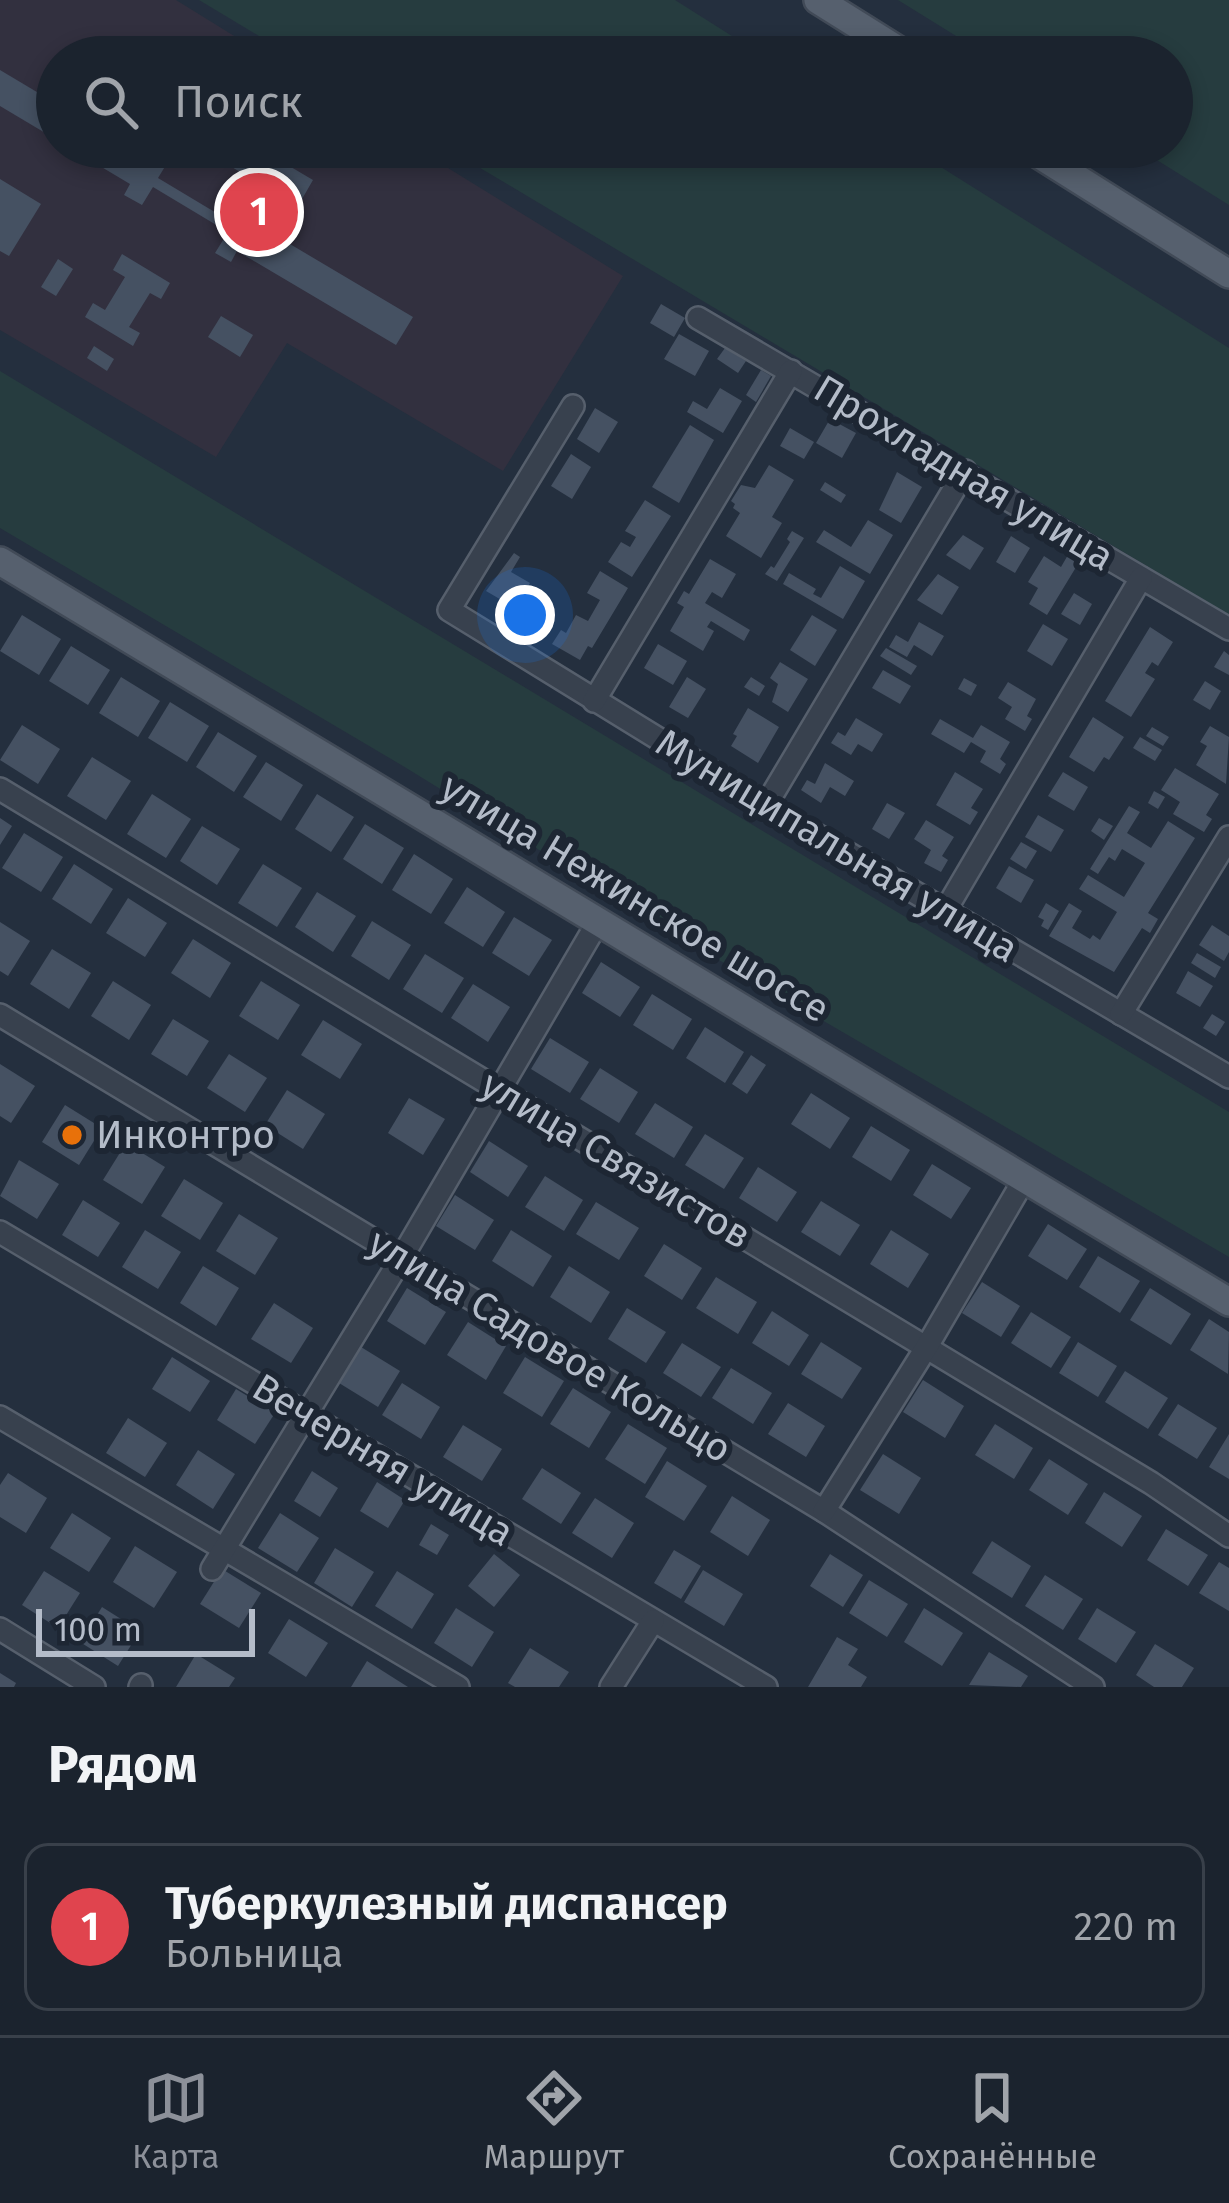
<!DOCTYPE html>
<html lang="ru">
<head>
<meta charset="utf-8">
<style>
  body { margin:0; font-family:"Fira Sans",sans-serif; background:#242b36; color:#f1f3f6 }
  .scale { position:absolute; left:36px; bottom:30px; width:219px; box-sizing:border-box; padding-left:12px; border:6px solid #b4bcc9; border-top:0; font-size:33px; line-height:42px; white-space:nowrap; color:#b4bcc9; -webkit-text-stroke:9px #1d2633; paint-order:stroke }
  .you { position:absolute; left:525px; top:615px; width:42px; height:42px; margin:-30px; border:9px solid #fff; border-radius:50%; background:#1a73e8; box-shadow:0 0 0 18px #1a73e833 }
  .badge { display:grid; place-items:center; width:78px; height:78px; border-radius:50%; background:#8c9099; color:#fff; font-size:39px; font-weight:700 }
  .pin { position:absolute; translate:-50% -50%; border:6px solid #fff; box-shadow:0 3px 12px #0006 }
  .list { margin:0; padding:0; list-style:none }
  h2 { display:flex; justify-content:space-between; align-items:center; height:156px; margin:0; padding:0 48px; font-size:51px }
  h2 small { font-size:39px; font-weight:400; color:#a0a4aa }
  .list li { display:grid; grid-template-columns:78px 1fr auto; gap:36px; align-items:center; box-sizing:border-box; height:168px; margin:0 24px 24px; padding:0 24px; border:3px solid #39404a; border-radius:24px }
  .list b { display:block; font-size:45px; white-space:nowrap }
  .list p { margin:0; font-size:39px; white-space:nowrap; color:#a0a4aa }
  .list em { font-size:39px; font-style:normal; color:#a0a4aa }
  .icon { flex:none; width:66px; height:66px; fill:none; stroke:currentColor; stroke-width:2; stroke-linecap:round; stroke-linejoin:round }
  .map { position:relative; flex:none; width:1229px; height:1687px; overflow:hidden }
  .search { position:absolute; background:#1b232e; box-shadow:0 6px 18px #0003; left:36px; right:36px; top:36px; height:132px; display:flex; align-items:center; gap:30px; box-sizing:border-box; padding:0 42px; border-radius:66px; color:#a0a4aa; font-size:45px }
  .sheet { height:348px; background:#1b232e }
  nav { display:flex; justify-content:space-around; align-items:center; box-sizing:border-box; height:168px; border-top:3px solid #39404a; background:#1b232e; font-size:33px; color:#a0a4aa }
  nav a { display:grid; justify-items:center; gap:6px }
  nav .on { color:#8c9099 }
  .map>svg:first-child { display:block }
</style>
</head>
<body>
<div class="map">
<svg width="1229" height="1687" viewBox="0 0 1229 1687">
  <rect width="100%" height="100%" fill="#242f3e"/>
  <path fill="#32303f" d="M0,0H176L268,57H57V147H414L623,276L503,471L287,343L216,457L0,330Z"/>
  <g fill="#263c3f">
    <path d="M199,0H675L765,57H294Z"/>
    <path d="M898,0H1229V205L1136,147H1172V57H990Z"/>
    <path d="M445,147H909L1229,348V615Z"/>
    <path d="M0,371L1229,1112V1257L700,949L403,766L0,528Z"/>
  </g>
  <g fill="#455162">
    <path d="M0,70L57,104V140L0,106Z"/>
    <path d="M68,147H177L158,178L233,223L252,192L258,195L263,186L199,147H257L313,180L298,206L276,193L270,203L281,209L268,231L413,317L396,345L237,251L231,262L224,258L215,253L228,232L153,187L142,205L124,195L130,184Z"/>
    <path d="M0,179L41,204L9,256L0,251Z"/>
    <path d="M122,254L170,283L161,299L150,293L129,327L140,333L133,346L85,317L93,303L105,310L125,277L113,270Z"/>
    <path d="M58,259L73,269L56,296L41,287Z"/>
    <path d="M661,304L685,318L674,337L650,323Z"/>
    <path d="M221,316L253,335L240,357L208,337Z"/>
    <path d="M679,334L709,351L695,376L664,359Z"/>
    <path d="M94,346L114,359L107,371L87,358Z"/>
    <path d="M725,348L746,361L738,373L717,359Z"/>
    <path d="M761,370L771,376L756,402L746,395Z"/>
    <path d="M720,388L742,401L723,433L687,412L693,401L707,409Z"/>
    <path d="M595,408L618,422L599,453L577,439Z"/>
    <path d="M830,419L856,433L842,458L816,443Z"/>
    <path d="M690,425L714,440L679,503L652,487Z"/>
    <path d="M790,428L814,442L804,459L780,446Z"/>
    <path d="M571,454L591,467L572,499L551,486Z"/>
    <path d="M769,465L794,480L772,517L782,523L761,558L726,536L740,513L733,508L735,504L731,501L741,485L755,488Z"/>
    <path d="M897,472L922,487L901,523L879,510Z"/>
    <path d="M825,482L846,495L841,503L820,490Z"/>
    <path d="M645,500L671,516L632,577L608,562L621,542L630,547L636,537L625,531Z"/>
    <path d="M868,520L893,535L870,574L816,542L824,530L851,547Z"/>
    <path d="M792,531L804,538L777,581L765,574L771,566L774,568L790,542L787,539Z"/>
    <path d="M963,535L984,548L970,570L946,555Z"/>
    <path d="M1011,536L1030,548L1015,573L996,562Z"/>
    <path d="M1072,548L1084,554L1047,615L1029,604L1038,588L1028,582L1044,556L1061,567Z"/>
    <path d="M514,553L520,557L511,572L530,583L515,608L486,591Z"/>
    <path d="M710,559L736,574L722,598L712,592L705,603L750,630L744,641L711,621L707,627L714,631L703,651L670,631L684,607L677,603L684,591L689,594Z"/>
    <path d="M840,566L865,581L843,619L783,584L789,573L816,589L813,594L821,598Z"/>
    <path d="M600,571L628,588L592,648L588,646L580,660L552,644L561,630L566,633L576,615L588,621L600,600L587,593Z"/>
    <path d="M938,574L959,587L942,615L917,600Z"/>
    <path d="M1074,593L1092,604L1080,625L1061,614Z"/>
    <path d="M22,615L61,639L39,675L0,651Z"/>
    <path d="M812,615L837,630L815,666L790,650Z"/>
    <path d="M919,622L944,636L932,656L914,645L907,657L889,647L896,635L908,642Z"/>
    <path d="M1043,624L1068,639L1052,666L1027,651Z"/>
    <path d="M1150,627L1173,642L1158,666L1152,662L1145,673L1155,679L1131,717L1105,701Z"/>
    <path d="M658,644L687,661L673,685L644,668Z"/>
    <path d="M71,646L110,670L88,705L49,681Z"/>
    <path d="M886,648L917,666L911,675L880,656Z"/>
    <path d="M1224,651L1229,655V675L1214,667Z"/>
    <path d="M780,662L808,679L788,712L772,702L778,684L770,678Z"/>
    <path d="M883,670L911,686L900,704L872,688Z"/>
    <path d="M121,677L160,701L138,737L99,713Z"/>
    <path d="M687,677L706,689L688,718L669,707Z"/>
    <path d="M751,677L765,686L759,696L744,687Z"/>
    <path d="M964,678L977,685L971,696L958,689Z"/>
    <path d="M1205,681L1221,691L1210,710L1193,700Z"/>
    <path d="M1008,682L1036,699L1027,716L1032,719L1025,731L1005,719L1012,707L998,698Z"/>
    <path d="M170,702L209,726L187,762L148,738Z"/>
    <path d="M748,708L779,727L758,763L731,746L737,736L733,734Z"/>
    <path d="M1093,717L1124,737L1109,760L1104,757L1094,772L1069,757Z"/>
    <path d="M856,718L883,734L872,752L858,744L851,755L831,743L838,732L845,736Z"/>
    <path d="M940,719L973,738L981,725L1010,742L1000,759L1006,764L1000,774L980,762L986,751L971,742L964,753L931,734Z"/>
    <path d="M22,725L60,749L38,784L0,760Z"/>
    <path d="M1210,726L1229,737L1226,784L1196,765L1207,746L1200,742Z"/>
    <path d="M1152,727L1169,737L1163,746L1146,736Z"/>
    <path d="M218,732L257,756L234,792L196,767Z"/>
    <path d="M1140,737L1162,750L1155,761L1133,748Z"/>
    <path d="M92,757L131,781L106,820L67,796Z"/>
    <path d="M266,762L303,785L281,821L243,797Z"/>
    <path d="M825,763L854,781L845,796L830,787L821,803L801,790L807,780L815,784Z"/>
    <path d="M1175,768L1219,794L1206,815L1212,819L1204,832L1173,814L1180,802L1161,790Z"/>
    <path d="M955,772L983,789L971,808L978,812L970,825L936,805Z"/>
    <path d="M1063,772L1088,787L1074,811L1048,796Z"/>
    <path d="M1154,791L1165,797L1158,809L1148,803Z"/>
    <path d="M152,794L191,819L166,858L127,834Z"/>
    <path d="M317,794L354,817L331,852L295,829Z"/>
    <path d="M887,803L905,813L889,839L872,829Z"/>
    <path d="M1129,806L1140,812L1127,833L1151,848L1168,821L1195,838L1148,913L1158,919L1150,933L1142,928L1114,972L1049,936L1069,903L1082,911L1072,928L1090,939L1093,935L1100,940L1117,912L1079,889L1088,875L1124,897L1145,863L1122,849L1115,861L1109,857L1098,874L1090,869Z"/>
    <path d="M1038,815L1064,830L1051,852L1025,837Z"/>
    <path d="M0,818L12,826L0,845Z"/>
    <path d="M1099,818L1113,826L1104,840L1091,831Z"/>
    <path d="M926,820L954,837L942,856L948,860L941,872L924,863L931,850L914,839Z"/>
    <path d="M365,824L404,848L382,884L343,859Z"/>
    <path d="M202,826L240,849L217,885L180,861Z"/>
    <path d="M24,833L63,857L41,892L2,868Z"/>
    <path d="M1021,842L1037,851L1026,869L1010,859Z"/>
    <path d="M414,854L453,879L431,914L392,890Z"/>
    <path d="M74,864L113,889L91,924L52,899Z"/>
    <path d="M263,864L302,888L277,927L238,903Z"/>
    <path d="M1009,866L1034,880L1021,903L996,888Z"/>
    <path d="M467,887L505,912L483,947L444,923Z"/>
    <path d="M317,892L356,916L333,952L295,927Z"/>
    <path d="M128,898L167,923L145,957L106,933Z"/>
    <path d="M1046,903L1059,911L1048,930L1041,926L1044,920L1038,917Z"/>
    <path d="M514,917L552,940L529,976L492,953Z"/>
    <path d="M372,921L411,945L389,980L351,956Z"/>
    <path d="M0,922L30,941L8,976L0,971Z"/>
    <path d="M1212,925L1229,936V952L1224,961L1199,945Z"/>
    <path d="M193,939L231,963L210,998L171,973Z"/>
    <path d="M52,949L91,973L69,1009L30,984Z"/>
    <path d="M1197,953L1221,967L1215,978L1191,963Z"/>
    <path d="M425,954L464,978L442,1013L403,989Z"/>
    <path d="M601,962L640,987L620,1017L582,993Z"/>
    <path d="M1188,971L1213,986L1200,1007L1176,993Z"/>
    <path d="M113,981L151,1005L129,1040L91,1016Z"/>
    <path d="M261,981L300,1005L278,1040L239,1016Z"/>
    <path d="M473,984L510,1007L488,1042L451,1018Z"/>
    <path d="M652,994L692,1019L673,1050L633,1025Z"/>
    <path d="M1212,1014L1225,1022L1216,1036L1203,1028Z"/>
    <path d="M173,1019L209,1041L187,1076L151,1054Z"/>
    <path d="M323,1020L362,1044L340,1079L301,1055Z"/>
    <path d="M705,1027L744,1052L725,1083L686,1058Z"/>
    <path d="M550,1038L589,1062L570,1093L531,1069Z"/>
    <path d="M229,1054L267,1078L245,1112L207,1088Z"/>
    <path d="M751,1055L766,1065L747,1094L732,1084Z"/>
    <path d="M0,1064L35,1086L11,1123L0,1116Z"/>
    <path d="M600,1068L638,1092L619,1123L580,1099Z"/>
    <path d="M287,1090L325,1114L303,1149L265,1125Z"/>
    <path d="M811,1093L850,1118L830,1149L791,1124Z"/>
    <path d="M409,1098L445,1119L423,1155L388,1133Z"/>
    <path d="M655,1103L693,1127L674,1158L635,1134Z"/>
    <path d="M65,1105L102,1128L79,1165L42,1142Z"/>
    <path d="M871,1126L910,1150L891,1181L852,1157Z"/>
    <path d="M705,1134L744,1158L724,1189L685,1165Z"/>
    <path d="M489,1141L528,1166L508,1197L470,1172Z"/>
    <path d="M126,1143L165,1167L142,1204L103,1180Z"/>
    <path d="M19,1160L59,1184L37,1219L0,1196Z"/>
    <path d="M932,1164L971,1188L951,1219L913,1195Z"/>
    <path d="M758,1167L797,1192L777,1222L739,1198Z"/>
    <path d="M545,1176L583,1200L564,1231L525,1207Z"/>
    <path d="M184,1179L223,1203L200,1240L161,1216Z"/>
    <path d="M455,1195L494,1220L475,1250L436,1226Z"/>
    <path d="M83,1200L120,1223L98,1257L62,1235Z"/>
    <path d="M821,1201L860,1225L840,1256L801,1232Z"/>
    <path d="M596,1202L639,1228L619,1260L576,1234Z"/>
    <path d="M239,1214L278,1238L255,1275L216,1251Z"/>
    <path d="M1048,1224L1087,1249L1067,1280L1028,1256Z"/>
    <path d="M145,1230L181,1252L158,1289L122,1267Z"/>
    <path d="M511,1230L552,1256L533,1287L492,1261Z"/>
    <path d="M891,1230L929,1254L908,1288L870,1264Z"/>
    <path d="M664,1244L702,1268L682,1300L644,1276Z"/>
    <path d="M1098,1256L1140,1281L1120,1313L1079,1287Z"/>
    <path d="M203,1266L239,1288L216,1326L180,1303Z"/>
    <path d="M569,1266L610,1292L591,1323L550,1297Z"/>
    <path d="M716,1277L757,1302L738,1334L696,1308Z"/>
    <path d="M982,1282L1020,1306L1001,1337L962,1313Z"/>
    <path d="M407,1288L446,1312L425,1345L387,1321Z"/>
    <path d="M1150,1288L1191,1314L1171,1345L1130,1320Z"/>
    <path d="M274,1303L313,1328L291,1363L251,1339Z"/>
    <path d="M627,1308L666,1332L646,1363L608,1339Z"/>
    <path d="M772,1311L809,1335L789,1366L752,1343Z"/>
    <path d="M1031,1312L1071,1337L1051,1368L1011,1343Z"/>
    <path d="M1209,1319L1229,1332L1228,1374L1190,1350Z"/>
    <path d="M468,1322L506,1346L486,1380L447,1355Z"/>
    <path d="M821,1342L862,1368L842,1399L801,1374Z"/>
    <path d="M1078,1342L1117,1366L1098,1397L1059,1373Z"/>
    <path d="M682,1343L721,1367L701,1397L663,1373Z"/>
    <path d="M361,1347L400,1371L378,1407L339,1383Z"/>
    <path d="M172,1357L210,1381L190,1412L152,1389Z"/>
    <path d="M525,1357L564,1381L542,1417L503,1393Z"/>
    <path d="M731,1368L772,1393L753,1424L712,1398Z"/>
    <path d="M1125,1371L1168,1398L1148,1429L1105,1402Z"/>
    <path d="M923,1380L964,1406L945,1438L903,1412Z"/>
    <path d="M402,1383L440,1407L421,1439L382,1415Z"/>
    <path d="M573,1388L611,1412L589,1448L550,1424Z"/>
    <path d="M236,1389L275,1413L255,1444L217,1420Z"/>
    <path d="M788,1403L825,1426L806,1457L768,1434Z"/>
    <path d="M1178,1404L1217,1428L1197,1459L1158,1435Z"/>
    <path d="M128,1418L167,1443L145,1477L106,1453Z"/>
    <path d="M628,1424L667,1448L645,1484L605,1459Z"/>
    <path d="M995,1424L1033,1448L1014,1479L975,1455Z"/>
    <path d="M463,1425L502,1449L482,1481L443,1457Z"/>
    <path d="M1229,1434V1479L1209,1467Z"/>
    <path d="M198,1450L235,1474L213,1509L176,1485Z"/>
    <path d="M883,1454L921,1478L899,1514L860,1490Z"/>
    <path d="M1049,1459L1088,1484L1068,1515L1029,1490Z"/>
    <path d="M667,1461L707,1486L684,1521L645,1497Z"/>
    <path d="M542,1468L581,1493L561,1524L522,1499Z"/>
    <path d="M312,1471L338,1488L320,1517L294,1501Z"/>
    <path d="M8,1473L47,1498L26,1533L0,1517V1485Z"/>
    <path d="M377,1482L405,1500L388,1528L360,1511Z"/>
    <path d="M1104,1492L1142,1516L1122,1547L1085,1523Z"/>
    <path d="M732,1496L770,1520L748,1556L710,1532Z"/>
    <path d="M595,1498L634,1523L612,1558L572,1533Z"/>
    <path d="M72,1513L111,1538L89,1572L50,1548Z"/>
    <path d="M280,1513L319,1538L297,1572L258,1548Z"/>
    <path d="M431,1524L449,1535L437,1555L419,1545Z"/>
    <path d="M1166,1529L1208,1555L1188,1586L1147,1560Z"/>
    <path d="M992,1541L1031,1566L1012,1598L972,1573Z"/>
    <path d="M135,1546L177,1572L154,1608L113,1582Z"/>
    <path d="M335,1548L374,1572L352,1607L314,1583Z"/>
    <path d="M674,1550L701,1566L681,1599L654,1583Z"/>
    <path d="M494,1554L520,1575L494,1607L468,1586Z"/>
    <path d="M830,1554L863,1575L843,1607L810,1586Z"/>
    <path d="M1219,1562L1229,1568V1611L1199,1593Z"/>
    <path d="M222,1569L261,1593L239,1628L200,1604Z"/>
    <path d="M703,1570L743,1594L724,1626L684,1602Z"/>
    <path d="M44,1571L80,1593L58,1628L22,1605Z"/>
    <path d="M397,1571L434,1594L412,1629L375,1606Z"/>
    <path d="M1045,1575L1083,1599L1063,1630L1025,1606Z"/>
    <path d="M869,1580L908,1604L887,1637L849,1613Z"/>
    <path d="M102,1607L140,1631L118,1666L80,1642Z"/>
    <path d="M456,1608L494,1632L472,1667L434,1643Z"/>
    <path d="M924,1608L963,1633L942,1666L904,1642Z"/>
    <path d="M1097,1608L1136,1632L1116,1663L1078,1639Z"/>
    <path d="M289,1619L328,1643L306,1677L268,1653Z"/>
    <path d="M837,1637L858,1649L848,1665L867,1677L861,1687H808Z"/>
    <path d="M1155,1644L1194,1668L1182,1687H1154L1136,1675Z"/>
    <path d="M530,1648L569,1672L559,1687H515L508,1683Z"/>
    <path d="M989,1652L1028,1676L1021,1687L969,1685Z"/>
    <path d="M196,1654L235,1678L229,1687H176Z"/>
    <path d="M367,1661L408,1687H351Z"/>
    <path d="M0,1673L16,1683L14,1687H0Z"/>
  </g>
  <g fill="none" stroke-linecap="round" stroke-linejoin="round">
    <defs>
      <g id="minor">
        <path d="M698,318L1229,629"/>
        <path d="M573,406L449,610L766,805L1229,1077"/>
        <path d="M594,701L791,371"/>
        <path d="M0,789L1151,1483L1229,1536"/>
        <path d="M766,805L965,471"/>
        <path d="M945,911L1141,578"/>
        <path d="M1121,1014L1229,837"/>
        <path d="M0,1015L824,1511L1093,1687"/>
        <path d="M0,1232L766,1687"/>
        <path d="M0,1417L458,1687"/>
        <path d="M824,1511L926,1348L1025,1178"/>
        <path d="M212,1569L402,1257L599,920"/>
        <path d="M0,1629L94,1687"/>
        <path d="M140,1687L141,1685"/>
        <path d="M611,1687L653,1621"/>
      </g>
      <g id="major">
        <path d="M818,0L909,57"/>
        <path d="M1027,147L1229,274"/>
        <path d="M0,561L1229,1302"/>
      </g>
    </defs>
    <use href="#minor" stroke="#565f6c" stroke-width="26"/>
    <use href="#major" stroke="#414a57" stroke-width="32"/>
    <use href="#minor" stroke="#38414e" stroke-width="21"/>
    <use href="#major" stroke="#56606e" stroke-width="27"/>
  </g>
  <circle fill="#e8710a" stroke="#1d2633" stroke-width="4.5" cx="72" cy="1135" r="12"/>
  <g text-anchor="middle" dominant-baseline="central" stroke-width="12" stroke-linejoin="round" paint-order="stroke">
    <g font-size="39" fill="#b4bcc9" stroke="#1d2633">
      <text transform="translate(964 473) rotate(31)">Прохладная улица</text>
      <text transform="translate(837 846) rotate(31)">Муниципальная улица</text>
      <text transform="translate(635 898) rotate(31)">улица Нежинское шоссе</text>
      <text transform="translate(616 1160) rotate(31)">улица Связистов</text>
      <text transform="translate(550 1346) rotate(31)">улица Садовое Кольцо</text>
      <text transform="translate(383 1460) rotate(31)">Вечерняя улица</text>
    </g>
    <g font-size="39" fill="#b4bcc9" stroke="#1d2633" text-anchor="start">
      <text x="96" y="1135">Инконтро</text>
    </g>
  </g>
</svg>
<div class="scale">100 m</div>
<div class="you"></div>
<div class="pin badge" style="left:259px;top:212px;background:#e0444e">1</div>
<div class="search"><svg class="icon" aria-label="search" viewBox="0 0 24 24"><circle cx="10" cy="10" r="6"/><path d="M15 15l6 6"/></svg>Поиск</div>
</div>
<section class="sheet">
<h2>Рядом<small></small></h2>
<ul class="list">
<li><span class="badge" style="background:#e0444e">1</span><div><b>Туберкулезный диспансер</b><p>Больница</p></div><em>220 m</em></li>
</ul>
</section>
<nav>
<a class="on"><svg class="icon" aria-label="map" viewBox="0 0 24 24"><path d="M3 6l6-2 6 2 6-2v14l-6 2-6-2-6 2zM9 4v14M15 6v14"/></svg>Карта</a>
<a><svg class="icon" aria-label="directions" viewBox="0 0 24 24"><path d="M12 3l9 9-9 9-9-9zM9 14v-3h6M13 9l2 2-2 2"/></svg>Маршрут</a>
<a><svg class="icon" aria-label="saved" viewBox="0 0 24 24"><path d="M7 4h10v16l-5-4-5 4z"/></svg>Сохранённые</a>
</nav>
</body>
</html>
